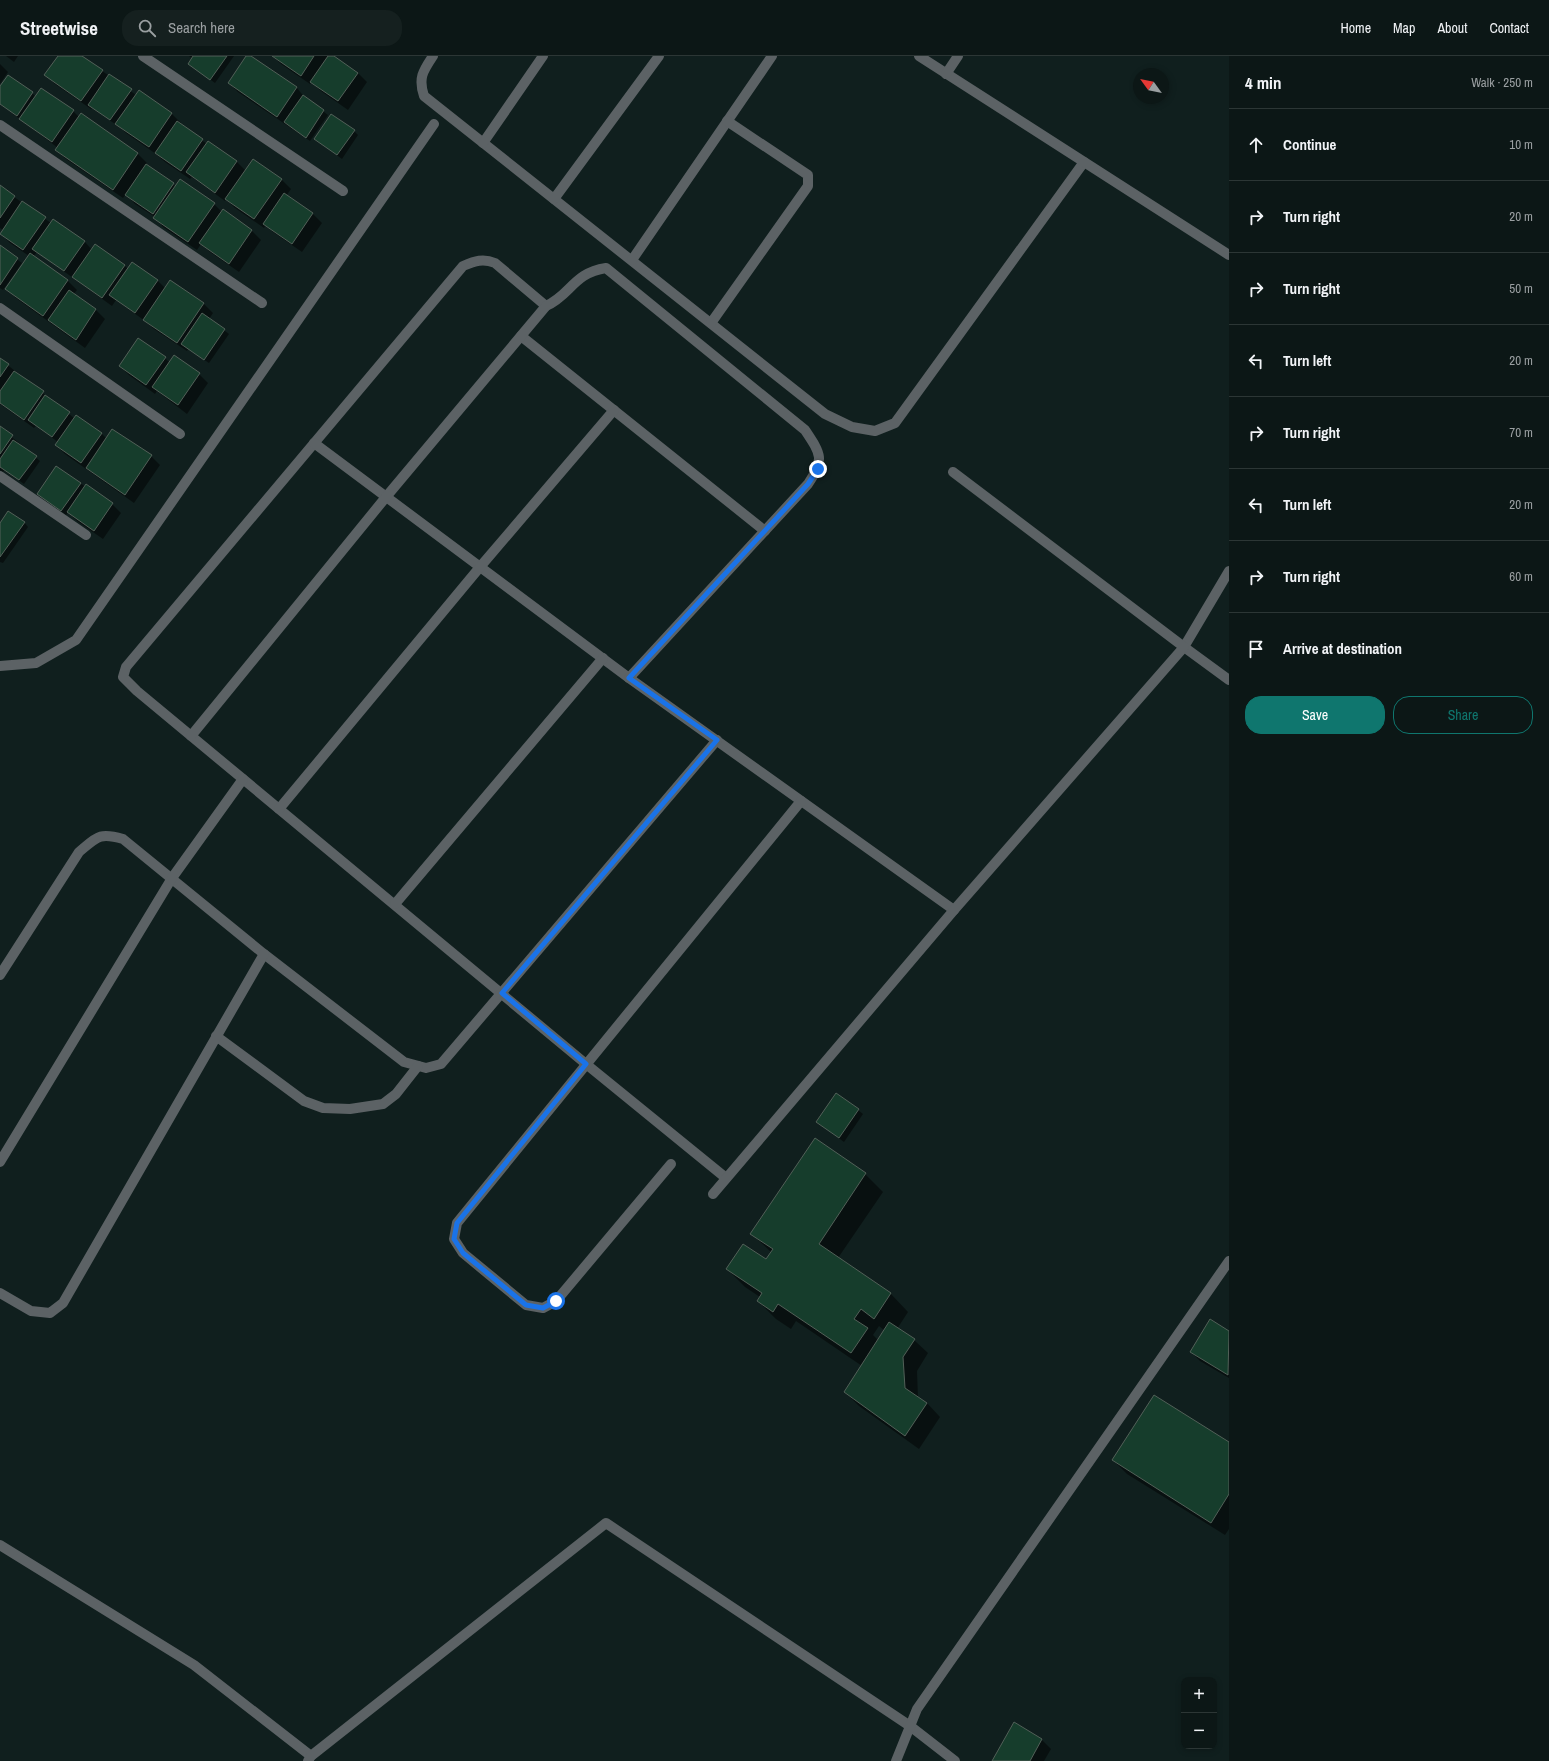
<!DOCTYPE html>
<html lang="en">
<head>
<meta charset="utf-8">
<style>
  body { margin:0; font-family:"Archivo Narrow",sans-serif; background:#15201f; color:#f1f3f6 }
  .controls { position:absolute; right:12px; bottom:12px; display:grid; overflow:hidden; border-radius:8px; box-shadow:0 2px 6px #0003 }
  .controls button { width:36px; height:36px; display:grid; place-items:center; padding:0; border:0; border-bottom:1px solid #2c3635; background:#0c1716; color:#f1f3f6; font:20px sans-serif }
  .compass { position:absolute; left:1133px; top:12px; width:36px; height:36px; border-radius:50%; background:#0c1716; box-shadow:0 2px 6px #0003; rotate:303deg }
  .stop { position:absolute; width:12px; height:12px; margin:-9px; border:3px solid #1a73e8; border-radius:50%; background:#fff }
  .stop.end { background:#1a73e8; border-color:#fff; box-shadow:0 1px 4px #0008 }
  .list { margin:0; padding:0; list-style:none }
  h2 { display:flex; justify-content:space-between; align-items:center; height:52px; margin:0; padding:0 16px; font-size:17px }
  h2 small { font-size:13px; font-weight:400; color:#9a9fa1 }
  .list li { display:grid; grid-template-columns:26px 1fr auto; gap:12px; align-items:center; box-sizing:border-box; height:72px; padding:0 16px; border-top:1px solid #2c3635 }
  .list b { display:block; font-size:15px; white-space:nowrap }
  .list em { font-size:13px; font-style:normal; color:#9a9fa1 }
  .actions { display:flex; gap:8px; padding:12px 16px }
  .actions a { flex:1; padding:9px 0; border:1px solid #0f766e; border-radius:16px; text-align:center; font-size:14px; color:#0f766e }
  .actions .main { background:#0f766e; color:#fff }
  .icon { flex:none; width:22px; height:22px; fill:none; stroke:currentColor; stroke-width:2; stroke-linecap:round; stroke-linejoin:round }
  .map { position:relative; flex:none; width:1229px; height:1705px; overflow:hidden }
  header { display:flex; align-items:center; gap:24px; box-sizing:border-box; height:56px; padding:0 20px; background:#0c1716; border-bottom:1px solid #2c3635 }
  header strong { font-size:19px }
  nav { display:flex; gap:22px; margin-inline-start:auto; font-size:14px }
  .search { width:280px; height:36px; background:#15201f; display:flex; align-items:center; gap:10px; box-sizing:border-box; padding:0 14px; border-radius:16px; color:#9a9fa1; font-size:15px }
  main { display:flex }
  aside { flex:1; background:#0c1716 }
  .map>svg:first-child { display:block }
</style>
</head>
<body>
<header>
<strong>Streetwise</strong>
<div class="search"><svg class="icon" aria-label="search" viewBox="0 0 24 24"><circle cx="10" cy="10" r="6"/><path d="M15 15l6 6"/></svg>Search here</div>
<nav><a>Home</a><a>Map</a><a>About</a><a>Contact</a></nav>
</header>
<main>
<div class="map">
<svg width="1229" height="1705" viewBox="0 0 1229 1705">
  <rect width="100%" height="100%" fill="#101f1e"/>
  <g fill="#0007" fill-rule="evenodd">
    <path d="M6,0H18L14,6Z"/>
    <path d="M59,0H81L136,39L139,35L172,58L181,67L180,69L207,88L208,86L237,106L246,115L253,105L282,124L291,133L286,140L313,158L322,167L302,196L273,176L266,169L264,172L235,152L226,143L225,145L192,121L190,123L165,106L156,98L126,77L116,67L115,68L92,52L91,53L55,28L46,19Z"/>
    <path d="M189,0H234L215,27L189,8L193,3Z"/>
    <path d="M247,0L297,32L305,42L328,59L310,85L238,36L229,27Z"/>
    <path d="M273,0H332L358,17L367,26L348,54L321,35L312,26L310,28L281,8Z"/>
    <path d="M0,8L8,16L0,28Z"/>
    <path d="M0,32L32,37L36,41L73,55L79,61L81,59L138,98L147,107L146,109L176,131L214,148L222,156L252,175L261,184L239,216L210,196L201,188L197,194L163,171L155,161L135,148L126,138L123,142L66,103L56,94L58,92L0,48Z"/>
    <path d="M354,75L358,79L342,103L315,83Z"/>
    <path d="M0,131L51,167L53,164L85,186L92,194L124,209L128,213L132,207L158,225L166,233L171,226L204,248L213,257L209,263L229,278L209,307L188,293L187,295L154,273L145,265L116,244L112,250L37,196L33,201L68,225L77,234L73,239L96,254L105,263L85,292L16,242L7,233L29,200L10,187L1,178L3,174L0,172Z"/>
    <path d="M0,191L22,207L3,234L0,232Z"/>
    <path d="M165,302L170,307L199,318L208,327L187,358L157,335L155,338L129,319L120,310Z"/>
    <path d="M0,303L74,362L102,378L107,383L151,400L160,409L134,447L65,398L56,389L58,386L36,370L34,372L0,348Z"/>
    <path d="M0,371L40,405L24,428L4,414L3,416L0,414Z"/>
    <path d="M80,427L112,448L121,457L103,483L77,465L68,456L66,459L38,438Z"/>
    <path d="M24,466L28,471L3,507L0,506V468Z"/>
    <path d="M858,1054L863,1058L844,1086L817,1066Z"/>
    <path d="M815,1084L865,1118L883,1136L838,1202L891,1238L908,1256L897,1273L914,1284L928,1297L917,1315L918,1342L927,1347L940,1361L919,1393L859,1350L845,1336L862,1310L796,1265L791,1273L776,1263L758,1245L760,1241L745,1231L727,1213L767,1205L772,1197L752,1178ZM879,1270L885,1275L878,1284L873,1279Z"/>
    <path d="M1210,1265L1229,1276V1322L1200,1305L1191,1296Z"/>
    <path d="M1229,1387V1473L1225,1479L1127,1418L1113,1404Z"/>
    <path d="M1014,1668L1042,1684L1051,1693L1044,1705H993Z"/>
  </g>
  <g fill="#163d2c" stroke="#526058">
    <path d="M58,0H82L103,14L81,45L44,19Z"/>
    <path d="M193,0H227L210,24L188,8Z"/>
    <path d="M246,0H251L297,31L277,61L228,27Z"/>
    <path d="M272,0H314L301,20Z"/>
    <path d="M328,0H334L358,17L338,45L310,26Z"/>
    <path d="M109,18L132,33L110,64L88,49Z"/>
    <path d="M8,19L33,36L17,60L0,48V30Z"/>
    <path d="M41,32L74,54L52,86L19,63Z"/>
    <path d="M139,34L172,57L149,91L115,68Z"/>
    <path d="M303,39L324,54L306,82L284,66Z"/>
    <path d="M81,57L138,97L113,134L55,94Z"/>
    <path d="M331,58L355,74L337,99L314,83Z"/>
    <path d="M177,65L203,83L181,115L155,97Z"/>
    <path d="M208,85L237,105L215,137L186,116Z"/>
    <path d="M253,103L282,123L254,163L225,143Z"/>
    <path d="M146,108L174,127L153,158L125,139Z"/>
    <path d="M180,123L215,147L188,186L153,162Z"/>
    <path d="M0,129L15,140L0,162Z"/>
    <path d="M284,137L313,157L292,188L263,168Z"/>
    <path d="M22,145L46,161L23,194L0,178Z"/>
    <path d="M223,153L252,174L229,208L199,187Z"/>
    <path d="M53,163L85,185L64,215L32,193Z"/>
    <path d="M95,188L125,209L102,242L72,221Z"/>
    <path d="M0,189L18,202L0,229Z"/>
    <path d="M30,197L68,224L43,260L5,233Z"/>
    <path d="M132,206L158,224L135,257L109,239Z"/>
    <path d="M170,224L204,247L177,287L143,264Z"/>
    <path d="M69,234L96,253L76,284L48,264Z"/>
    <path d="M202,257L225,273L204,304L181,288Z"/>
    <path d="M138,282L166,301L146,329L119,310Z"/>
    <path d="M174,299L200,317L178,349L152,331Z"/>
    <path d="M0,302L9,308L0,321Z"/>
    <path d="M14,315L44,335L24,364L0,347V335Z"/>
    <path d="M45,339L70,356L52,381L28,364Z"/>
    <path d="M76,359L102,377L81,407L55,389Z"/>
    <path d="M0,370L13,379L0,398Z"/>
    <path d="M112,373L152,399L125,439L86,412Z"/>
    <path d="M13,384L37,400L19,424L0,411V403Z"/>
    <path d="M56,410L81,427L61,455L37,438Z"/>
    <path d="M86,428L113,447L94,475L67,456Z"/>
    <path d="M8,455L25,466L0,501V467Z"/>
    <path d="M836,1037L859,1053L839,1082L816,1066Z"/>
    <path d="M815,1082L866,1117L819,1188L891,1237L874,1263L861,1253L854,1263L868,1272L851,1297L778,1248L773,1256L757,1245L762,1237L726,1213L743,1188L766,1203L773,1193L750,1178Z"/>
    <path d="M1210,1263L1229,1275L1228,1319L1190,1296Z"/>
    <path d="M889,1266L915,1283L903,1301L905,1332L927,1347L905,1380L844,1336Z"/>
    <path d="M1154,1339L1229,1386V1438L1211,1467L1112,1404Z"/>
    <path d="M1014,1666L1042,1683L1030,1705H992Z"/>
  </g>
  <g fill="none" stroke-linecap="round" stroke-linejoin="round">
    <g stroke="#5c6265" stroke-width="10">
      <path d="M143,0L343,135"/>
      <path d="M433,0C423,15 418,22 424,40L825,358L852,371L875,375L895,367L1084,106"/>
      <path d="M919,0L1229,199"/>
      <path d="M946,18L958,0"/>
      <path d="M0,69L262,247"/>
      <path d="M483,87L543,0"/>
      <path d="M554,143L659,0"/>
      <path d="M632,204L772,0"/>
      <path d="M546,250L495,207C483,202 475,205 463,210L126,611L123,621L137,635L586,1008L726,1122"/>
      <path d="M0,252L180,378"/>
      <path d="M711,267L808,130V119L727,65"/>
      <path d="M521,280L765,475"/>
      <path d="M314,387L629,622L954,854"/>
      <path d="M0,420L86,479"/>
      <path d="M1229,515L1184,591L1229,624"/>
      <path d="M0,610L36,607L76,584L434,68"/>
      <path d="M191,680L386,441L546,250C571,239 573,217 606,212L805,374C821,398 825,403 808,428L629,622"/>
      <path d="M279,753L480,511L614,354"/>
      <path d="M395,848L603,602"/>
      <path d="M0,919L79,796C97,781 99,776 123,783L264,898L404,1006L426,1012L441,1008L717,684"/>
      <path d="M216,980L304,1045L323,1052L350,1053L383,1048L396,1038L418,1010"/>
      <path d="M0,1106L172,822L243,723"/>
      <path d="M671,1108L556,1245L543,1252L526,1249L463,1197L454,1183L457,1167L801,745"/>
      <path d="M713,1138L954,854L1184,591L953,416"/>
      <path d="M0,1237L31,1255L50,1257L63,1247L264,898"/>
      <path d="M0,1489L194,1609L311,1700"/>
      <path d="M308,1705L311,1700L606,1467L910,1670L955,1705"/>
      <path d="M896,1705L917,1653L1229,1205"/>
    </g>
  </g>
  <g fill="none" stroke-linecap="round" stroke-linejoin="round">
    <path stroke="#1a73e8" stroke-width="5" d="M556,1245L543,1252L526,1249L463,1197L454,1183L457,1167L586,1008L502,937L717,684L629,622L808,428L818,413"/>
  </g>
</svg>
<div class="controls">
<button>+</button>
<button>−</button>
</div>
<svg class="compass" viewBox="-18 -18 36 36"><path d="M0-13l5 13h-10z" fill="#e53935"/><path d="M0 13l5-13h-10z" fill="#9a9fa1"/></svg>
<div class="stop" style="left:556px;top:1245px"></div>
<div class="stop end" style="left:818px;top:413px"></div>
</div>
<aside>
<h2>4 min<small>Walk · 250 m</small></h2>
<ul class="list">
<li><svg class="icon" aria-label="ahead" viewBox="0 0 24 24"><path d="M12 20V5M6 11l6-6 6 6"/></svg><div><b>Continue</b></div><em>10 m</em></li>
<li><svg class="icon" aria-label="right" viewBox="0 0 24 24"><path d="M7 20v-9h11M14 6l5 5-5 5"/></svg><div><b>Turn right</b></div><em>20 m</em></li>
<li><svg class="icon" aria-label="right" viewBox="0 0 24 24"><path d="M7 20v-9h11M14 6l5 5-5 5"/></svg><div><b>Turn right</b></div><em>50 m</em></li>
<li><svg class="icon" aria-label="left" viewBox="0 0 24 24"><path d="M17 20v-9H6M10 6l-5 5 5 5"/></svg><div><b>Turn left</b></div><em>20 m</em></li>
<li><svg class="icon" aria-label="right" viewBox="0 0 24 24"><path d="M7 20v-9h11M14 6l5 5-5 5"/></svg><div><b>Turn right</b></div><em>70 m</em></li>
<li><svg class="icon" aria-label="left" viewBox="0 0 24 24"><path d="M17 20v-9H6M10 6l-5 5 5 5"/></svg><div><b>Turn left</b></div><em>20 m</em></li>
<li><svg class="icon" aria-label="right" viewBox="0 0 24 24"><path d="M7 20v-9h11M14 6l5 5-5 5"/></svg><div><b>Turn right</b></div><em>60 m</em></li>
<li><svg class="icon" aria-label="arrive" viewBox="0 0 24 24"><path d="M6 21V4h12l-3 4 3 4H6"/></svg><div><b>Arrive at destination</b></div></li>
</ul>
<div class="actions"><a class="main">Save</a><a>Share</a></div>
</aside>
</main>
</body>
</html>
